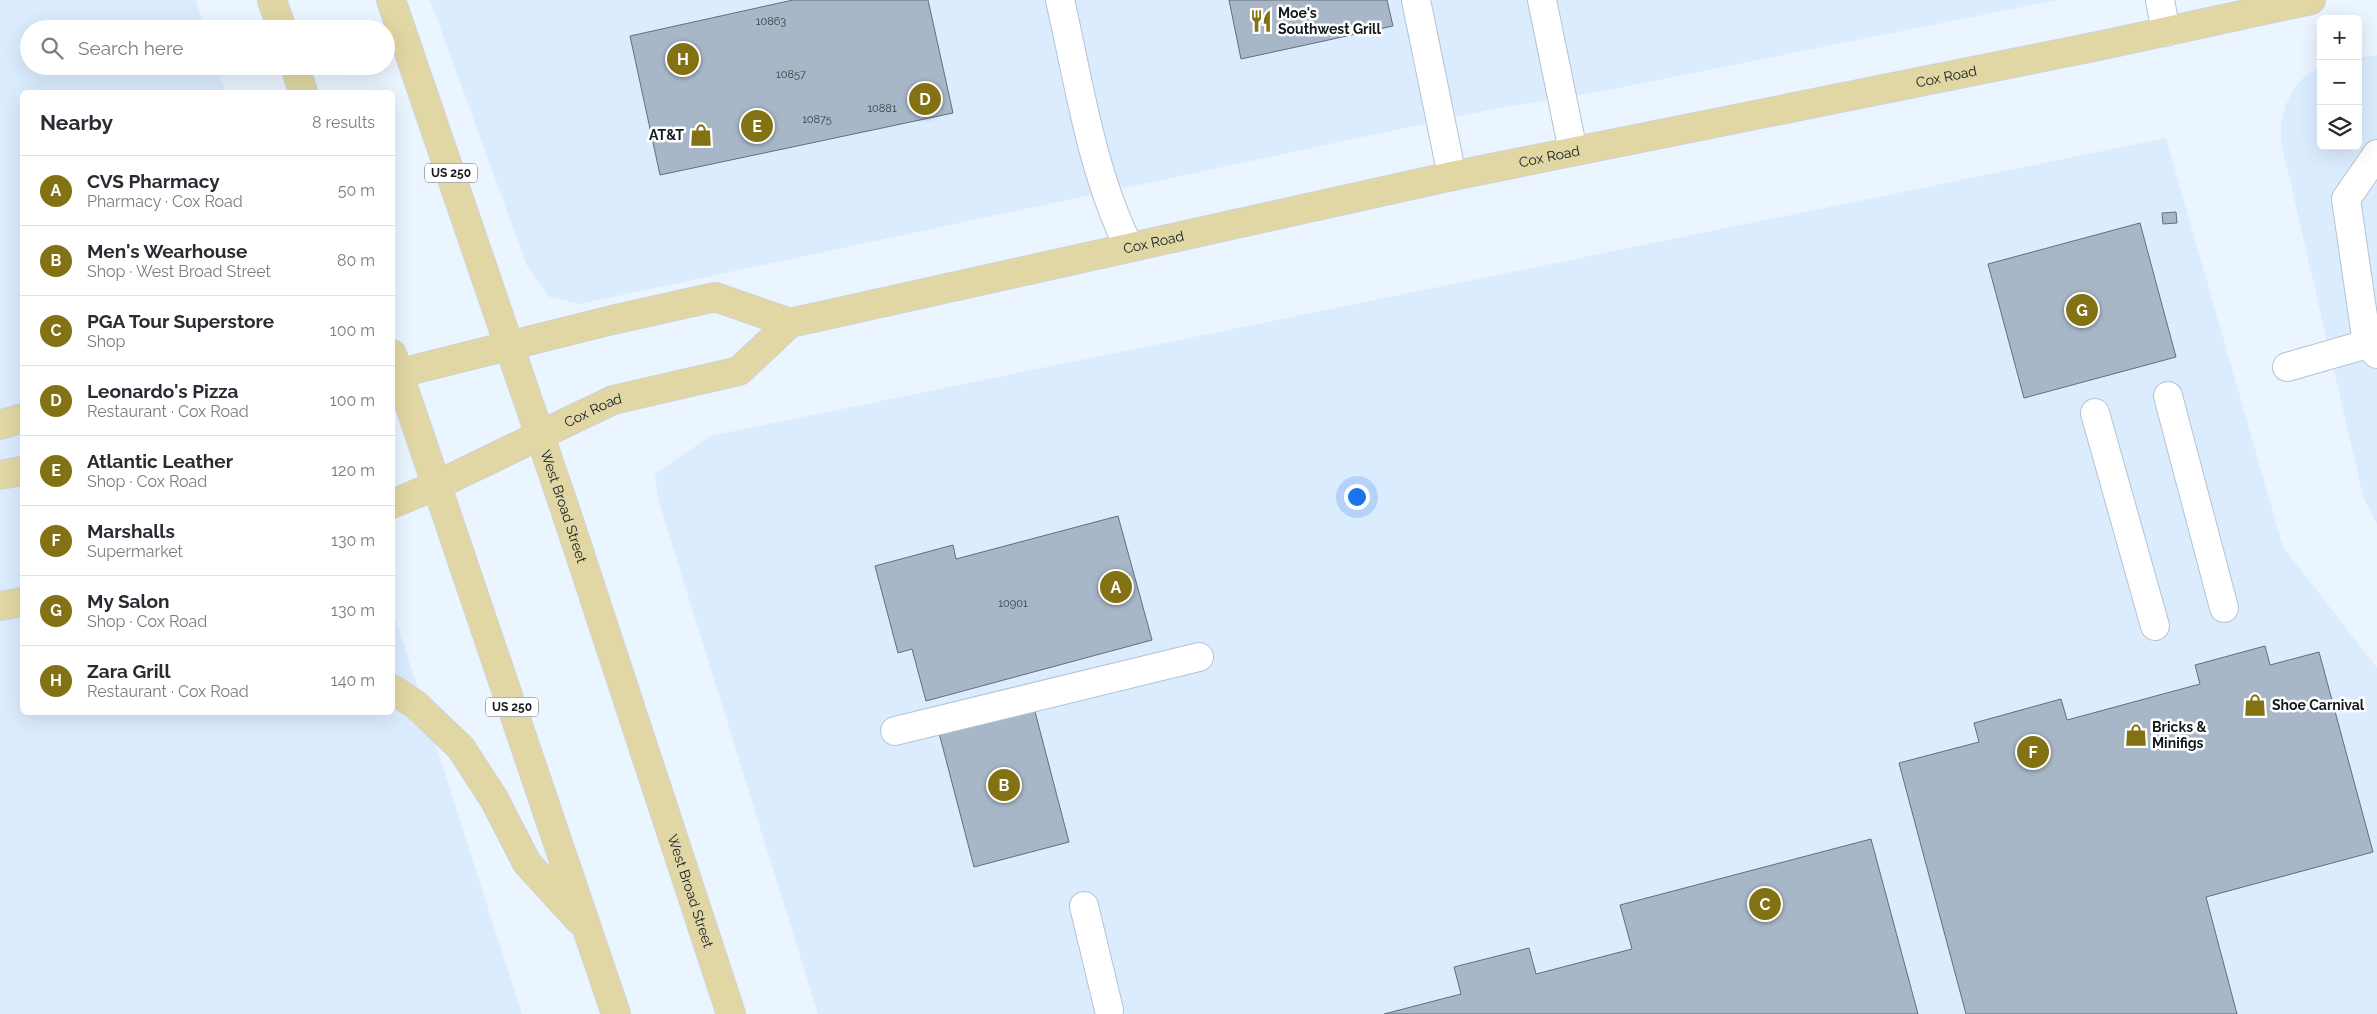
<!DOCTYPE html>
<html lang="en">
<head>
<meta charset="utf-8">
<style>
  body { margin:0; font-family:Raleway,sans-serif; background:#f7f7f7; color:#2b2b33 }
  .controls { position:absolute; right:15px; top:15px; display:grid; overflow:hidden; border-radius:8px; box-shadow:0 5px 20px #0002 }
  .controls button { width:45px; height:45px; display:grid; place-items:center; padding:0; border:0; border-bottom:1px solid #e1e1e2; background:#fff; color:#2b2b33; font:25px sans-serif }
  .you { position:absolute; left:1356px; top:496px; width:18px; height:18px; margin:-12px; border:4px solid #fff; border-radius:50%; background:#1a73e8; box-shadow:0 0 0 8px #1a73e833 }
  .badge { display:grid; place-items:center; width:32px; height:32px; border-radius:50%; background:#837214; color:#fff; font-size:16px; font-weight:700 }
  .pin { position:absolute; translate:-50% -50%; border:2px solid #fff; box-shadow:0 1px 5px #0006 }
  .list { margin:0; padding:0; list-style:none }
  h2 { display:flex; justify-content:space-between; align-items:center; height:65px; margin:0; padding:0 20px; font-size:21px }
  h2 small { font-size:16px; font-weight:400; color:#7c7c81 }
  .list li { display:grid; grid-template-columns:32px 1fr auto; gap:15px; align-items:center; box-sizing:border-box; height:70px; padding:0 20px; border-top:1px solid #e1e1e2 }
  .list b { display:block; font-size:19px; white-space:nowrap }
  .list p { margin:0; font-size:16px; white-space:nowrap; color:#7c7c81 }
  .list em { font-size:16px; font-style:normal; color:#7c7c81 }
  .icon { flex:none; width:28px; height:28px; fill:none; stroke:currentColor; stroke-width:2; stroke-linecap:round; stroke-linejoin:round }
  .map { position:relative; flex:none; width:2377px; height:1014px; overflow:hidden }
  .search { position:absolute; background:#fff; box-shadow:0 5px 20px #0002; left:20px; top:20px; width:375px; height:55px; display:flex; align-items:center; gap:12px; box-sizing:border-box; padding:0 18px; border-radius:28px; color:#7c7c81; font-size:19px }
  .panel { position:absolute; background:#fff; box-shadow:0 5px 20px #0002; left:20px; top:90px; width:375px; height:625px; border-radius:8px }
  .map>svg:first-child { display:block }
</style>
</head>
<body>
<div class="map">
<svg width="2377" height="1014" viewBox="0 0 2377 1014">
  <rect width="100%" height="100%" fill="#ebf5ff"/>
  <g fill="#dcecff">
    <path d="M0,0H196L205,29H29V66H217L226,92H22V712H392L393,611L522,1014H0Z"/>
    <path d="M430,0H2058L1604,91L1499,108L580,304L549,297L527,266Z"/>
    <path d="M2377,55V524L2363,496L2281,142V123L2285,106L2293,90L2304,77L2321,66V146H2358V58Z"/>
    <path d="M2166,138L2283,547L2377,668V1014H818L658,499L655,474L710,436Z"/>
  </g>
  <g fill="#a8b7c7" stroke="#616e7d">
    <path d="M793,0H928L953,113L660,175L630,36Z"/>
    <path d="M1229,0H1387L1393,26L1241,59Z"/>
    <path d="M2176,212L2177,223L2163,224L2162,213Z"/>
    <path d="M2140,223L2176,357L2024,398L1988,264Z"/>
    <path d="M1118,516L1152,640L926,701L912,649L898,653L875,566L953,545L956,559Z"/>
    <path d="M2265,646L2270,665L2319,652L2373,852L2206,897L2237,1014H1966L1899,763L1979,742L1974,723L2061,699L2067,720L2200,684L2195,665Z"/>
    <path d="M1033,704L1069,842L974,867L938,729Z"/>
    <path d="M1871,839L1918,1014H1384L1461,994L1454,967L1529,948L1536,974L1632,949L1620,905Z"/>
  </g>
  <g fill="none" stroke-linecap="round" stroke-linejoin="round">
    <defs>
      <g id="minor">
        <path d="M1060,0C1079,83 1091,170 1129,247"/>
        <path d="M1416,0L1452,176"/>
        <path d="M1542,0L1573,151"/>
        <path d="M2160,0L2166,32"/>
        <path d="M2377,154L2346,199L2367,344L2377,354"/>
        <path d="M2287,367L2367,344"/>
        <path d="M2168,396L2224,608"/>
        <path d="M2095,413L2155,626"/>
        <path d="M895,731L1199,657"/>
        <path d="M1084,906L1109,1010"/>
      </g>
      <g id="major">
        <path d="M272,0L282,29"/>
        <path id="s1" d="M391,0L565,509L731,1014"/>
        <path d="M295,66L303,92"/>
        <path d="M392,354L616,1014"/>
        <path d="M392,375L612,320L715,297L790,323"/>
        <path d="M0,425L22,418"/>
        <path d="M0,475L22,471"/>
        <path id="s2" d="M392,504L437,485L613,400L739,371L790,323L1452,176L2103,45L2311,0"/>
        <path d="M0,606L22,602"/>
        <path d="M392,689L416,705L461,748L494,799L527,863L579,920"/>
      </g>
    </defs>
    <use href="#minor" stroke="#b4c3d3" stroke-width="30"/>
    <use href="#major" stroke="#d0d1d2" stroke-width="30"/>
    <use href="#minor" stroke="#fff" stroke-width="28"/>
    <use href="#major" stroke="#e1d7a4" stroke-width="28"/>
  </g>
  <defs>
    <symbol id="restaurant-bare" viewBox="-9 -9 18 18"><path d="M-5-6h1v4h1v-4h1v4h1v-4h1v5L-1.5 .5V6h-2V.5L-5-1ZM5-6V6H3V1.5H1.5Q1.5-4 5-6Z" fill="#837214" stroke="#fff" stroke-width="2.5" paint-order="stroke"/></symbol>
    <symbol id="shop-bare" viewBox="-9 -9 18 18"><path d="M-5-2.5h2.3a2.7 3.5 0 0 1 5.4 0H5L5.5 6h-11ZM-1.5-2.5h3a1.5 2.3 0 0 0-3 0Z" fill="#837214" stroke="#fff" stroke-width="2.5" paint-order="stroke"/></symbol>
  </defs>
  <g fill-rule="evenodd">
    <use href="#restaurant-bare" x="1245" y="5" width="32" height="32"/>
    <use href="#shop-bare" x="685" y="119" width="32" height="32"/>
    <use href="#shop-bare" x="2239" y="689" width="32" height="32"/>
    <use href="#shop-bare" x="2120" y="719" width="32" height="32"/>
  </g>
  <g text-anchor="middle" dominant-baseline="central" stroke-width="5" stroke-linejoin="round" paint-order="stroke">
    <g font-size="11" fill="#394049">
      <text x="771" y="21">10863</text>
      <text x="791" y="74">10857</text>
      <text x="882" y="108">10881</text>
      <text x="817" y="119">10875</text>
      <text x="1013" y="603">10901</text>
    </g>
    <g fill="#fff" stroke="#5a5e62" stroke-width="1">
      <rect x="425" y="163.5" width="52" height="19" rx="4"/>
      <rect x="486" y="697.5" width="52" height="19" rx="4"/>
    </g>
    <g font-size="12" font-weight="bold" fill="#14191f">
      <text x="451" y="173">US 250</text>
      <text x="512" y="707">US 250</text>
    </g>
    <g font-size="14" font-weight="bold" fill="#14191f" stroke="#fff" text-anchor="start">
      <text x="1278" y="13">Moe's<tspan x="1278" dy="16">Southwest Grill</tspan></text>
      <text x="684" y="135" text-anchor="end">AT&amp;T</text>
      <text x="2272" y="705">Shoe Carnival</text>
      <text x="2152" y="727">Bricks &amp;<tspan x="2152" dy="16">Minifigs</tspan></text>
    </g>
    <g font-size="14" fill="#14191f" stroke="#fff">
      <text stroke="none"><textPath href="#s2" startOffset="1626">Cox Road</textPath></text>
      <text stroke="none"><textPath href="#s2" startOffset="1221">Cox Road</textPath></text>
      <text stroke="none"><textPath href="#s2" startOffset="816">Cox Road</textPath></text>
      <text stroke="none"><textPath href="#s2" startOffset="222">Cox Road</textPath></text>
      <text stroke="none"><textPath href="#s1" startOffset="535">West Broad Street</textPath></text>
      <text stroke="none"><textPath href="#s1" startOffset="940">West Broad Street</textPath></text>
    </g>
  </g>
</svg>
<div class="controls">
<button>+</button>
<button>−</button>
<button><svg class="icon" aria-label="layers" viewBox="0 0 24 24"><path d="M12 4l9 5-9 5-9-5zM3 14l9 5 9-5"/></svg></button>
</div>
<div class="you"></div>
<div class="pin badge" style="left:1116px;top:587px">A</div>
<div class="pin badge" style="left:1004px;top:785px">B</div>
<div class="pin badge" style="left:1765px;top:904px">C</div>
<div class="pin badge" style="left:925px;top:99px">D</div>
<div class="pin badge" style="left:757px;top:126px">E</div>
<div class="pin badge" style="left:2033px;top:752px">F</div>
<div class="pin badge" style="left:2082px;top:310px">G</div>
<div class="pin badge" style="left:683px;top:59px">H</div>
<div class="search"><svg class="icon" aria-label="search" viewBox="0 0 24 24"><circle cx="10" cy="10" r="6"/><path d="M15 15l6 6"/></svg>Search here</div>
<section class="panel">
<h2>Nearby<small>8 results</small></h2>
<ul class="list">
<li><span class="badge">A</span><div><b>CVS Pharmacy</b><p>Pharmacy · Cox Road</p></div><em>50 m</em></li>
<li><span class="badge">B</span><div><b>Men's Wearhouse</b><p>Shop · West Broad Street</p></div><em>80 m</em></li>
<li><span class="badge">C</span><div><b>PGA Tour Superstore</b><p>Shop</p></div><em>100 m</em></li>
<li><span class="badge">D</span><div><b>Leonardo's Pizza</b><p>Restaurant · Cox Road</p></div><em>100 m</em></li>
<li><span class="badge">E</span><div><b>Atlantic Leather</b><p>Shop · Cox Road</p></div><em>120 m</em></li>
<li><span class="badge">F</span><div><b>Marshalls</b><p>Supermarket</p></div><em>130 m</em></li>
<li><span class="badge">G</span><div><b>My Salon</b><p>Shop · Cox Road</p></div><em>130 m</em></li>
<li><span class="badge">H</span><div><b>Zara Grill</b><p>Restaurant · Cox Road</p></div><em>140 m</em></li>
</ul>
</section>
</div>
</body>
</html>
